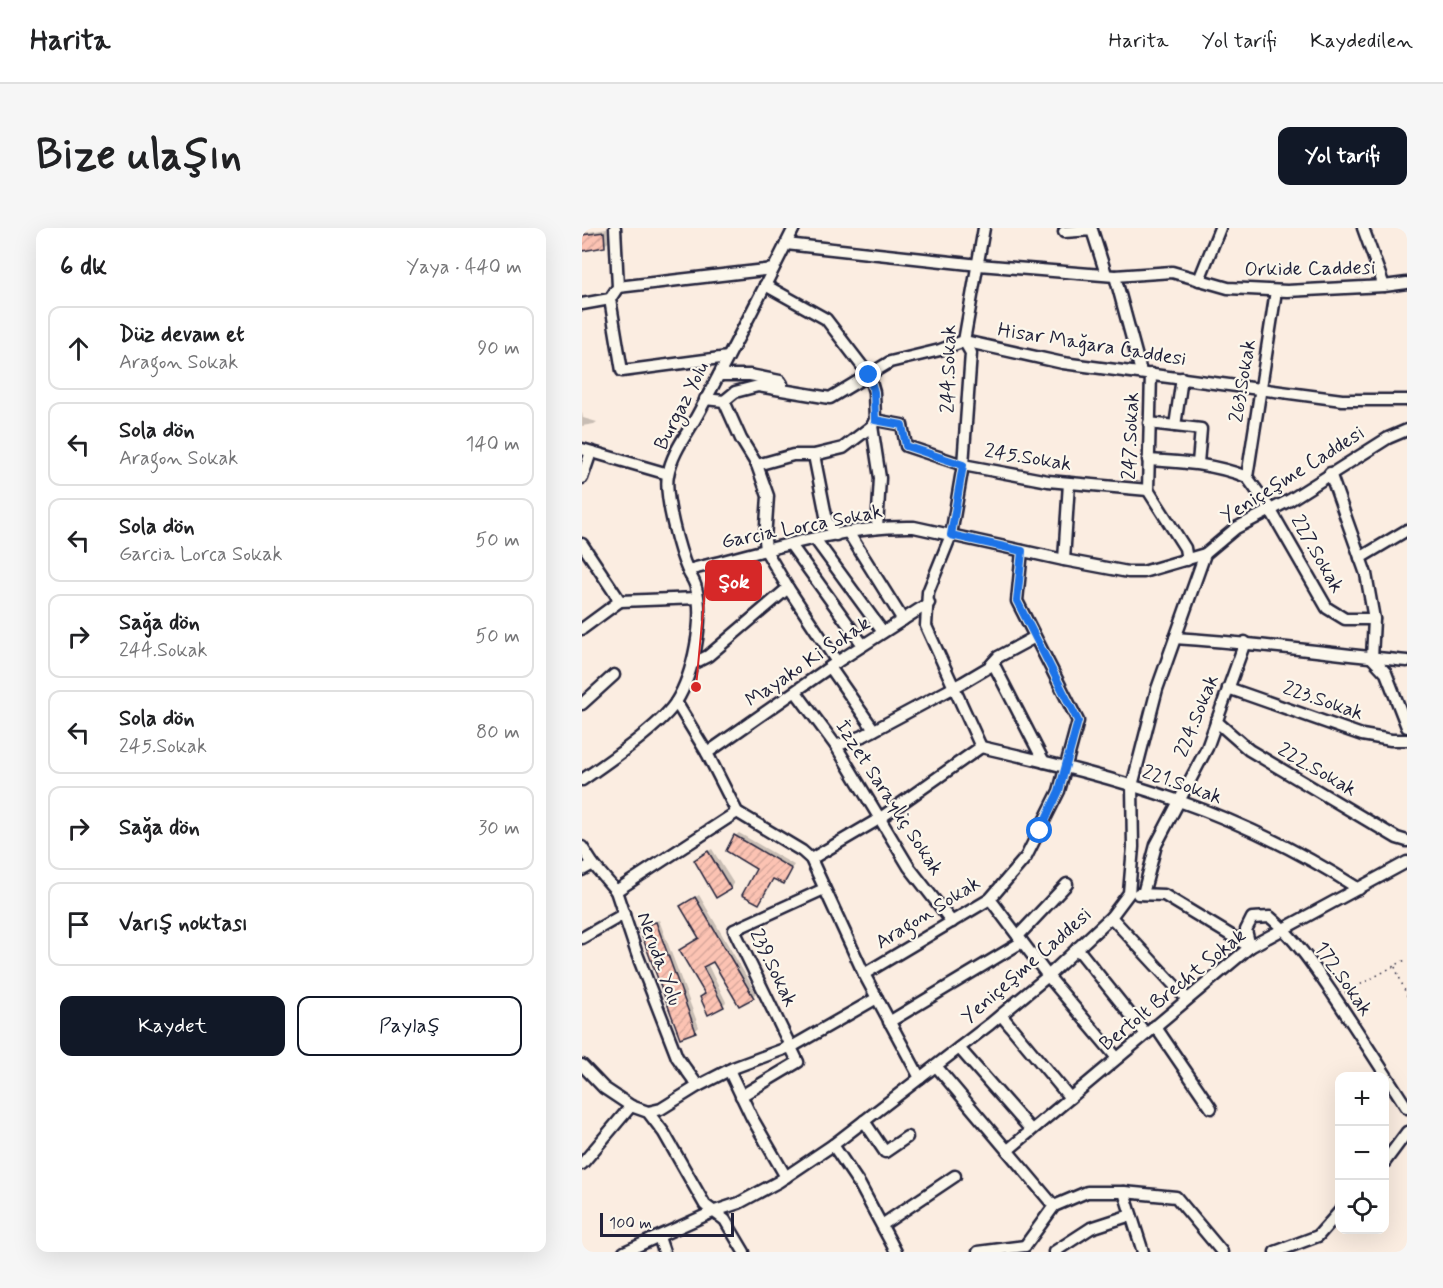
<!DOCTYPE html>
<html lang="tr">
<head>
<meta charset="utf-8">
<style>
  body { margin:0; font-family:Mynerve,sans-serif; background:#f6f6f6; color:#202124 }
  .controls { position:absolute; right:18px; bottom:18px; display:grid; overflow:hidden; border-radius:12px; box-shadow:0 6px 24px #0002 }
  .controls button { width:54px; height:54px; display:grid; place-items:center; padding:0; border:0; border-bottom:2px solid #e0e0e0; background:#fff; color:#202124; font:30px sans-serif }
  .scale { position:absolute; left:18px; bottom:15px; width:134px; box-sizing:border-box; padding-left:6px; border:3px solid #22223b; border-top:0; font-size:16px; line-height:21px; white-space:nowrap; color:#22223b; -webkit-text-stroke:4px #fbf7ec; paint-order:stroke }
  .stop { position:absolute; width:18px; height:18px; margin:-14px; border:4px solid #1a73e8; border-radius:50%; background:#fff }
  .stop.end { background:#1a73e8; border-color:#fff; box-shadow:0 2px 6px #0008 }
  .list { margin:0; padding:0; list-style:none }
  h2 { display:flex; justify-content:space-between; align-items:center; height:78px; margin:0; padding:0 24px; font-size:26px }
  h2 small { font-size:20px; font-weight:400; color:#757577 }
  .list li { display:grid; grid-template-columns:39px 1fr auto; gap:18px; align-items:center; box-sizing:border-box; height:84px; margin:0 12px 12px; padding:0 12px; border:2px solid #e0e0e0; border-radius:12px }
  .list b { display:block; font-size:22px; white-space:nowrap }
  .list p { margin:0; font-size:20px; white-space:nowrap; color:#757577 }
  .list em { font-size:20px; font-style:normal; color:#757577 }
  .actions { display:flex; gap:12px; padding:18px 24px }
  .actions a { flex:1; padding:14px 0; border:2px solid #111827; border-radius:12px; text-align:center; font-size:21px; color:#111827 }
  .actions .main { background:#111827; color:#fff }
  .icon { flex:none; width:33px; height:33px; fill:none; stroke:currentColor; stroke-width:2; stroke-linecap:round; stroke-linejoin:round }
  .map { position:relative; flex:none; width:825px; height:1024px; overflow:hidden; border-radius:12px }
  header { display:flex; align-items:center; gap:36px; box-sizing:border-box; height:84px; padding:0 30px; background:#fff; border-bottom:2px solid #e0e0e0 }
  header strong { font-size:28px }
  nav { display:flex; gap:33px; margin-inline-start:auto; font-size:21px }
  .intro { display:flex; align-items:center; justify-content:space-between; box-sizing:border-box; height:144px; padding:0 36px }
  h1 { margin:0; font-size:42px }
  .button { padding:15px 27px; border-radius:12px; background:#111827; color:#fff; font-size:21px; font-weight:700 }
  main { display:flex; gap:36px; padding:0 36px }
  aside { flex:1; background:#fff; border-radius:12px; box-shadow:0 6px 24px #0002 }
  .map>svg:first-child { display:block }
</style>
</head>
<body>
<header>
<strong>Harita</strong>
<nav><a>Harita</a><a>Yol tarifi</a><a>Kaydedilen</a></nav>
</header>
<div class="intro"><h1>Bize ulaşın</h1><a class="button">Yol tarifi</a></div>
<main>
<aside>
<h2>6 dk<small>Yaya · 440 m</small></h2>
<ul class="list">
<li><svg class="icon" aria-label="ahead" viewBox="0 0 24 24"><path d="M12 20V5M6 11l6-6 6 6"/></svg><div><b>Düz devam et</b><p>Aragon Sokak</p></div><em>90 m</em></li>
<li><svg class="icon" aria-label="left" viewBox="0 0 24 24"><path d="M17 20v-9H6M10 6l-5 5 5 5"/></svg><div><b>Sola dön</b><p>Aragon Sokak</p></div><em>140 m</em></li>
<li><svg class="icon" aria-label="left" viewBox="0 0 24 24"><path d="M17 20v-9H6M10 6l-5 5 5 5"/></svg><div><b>Sola dön</b><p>Garcia Lorca Sokak</p></div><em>50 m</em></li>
<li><svg class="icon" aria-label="right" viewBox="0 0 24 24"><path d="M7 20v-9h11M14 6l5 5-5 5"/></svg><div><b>Sağa dön</b><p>244.Sokak</p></div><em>50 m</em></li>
<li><svg class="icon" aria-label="left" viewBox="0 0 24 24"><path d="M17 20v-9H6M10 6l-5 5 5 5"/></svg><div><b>Sola dön</b><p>245.Sokak</p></div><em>80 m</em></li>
<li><svg class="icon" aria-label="right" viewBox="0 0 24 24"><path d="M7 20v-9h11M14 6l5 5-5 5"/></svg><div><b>Sağa dön</b></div><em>30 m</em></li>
<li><svg class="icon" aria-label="arrive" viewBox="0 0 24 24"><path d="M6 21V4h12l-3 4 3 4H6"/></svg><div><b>Varış noktası</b></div></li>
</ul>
<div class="actions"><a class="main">Kaydet</a><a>Paylaş</a></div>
</aside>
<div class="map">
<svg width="825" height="1024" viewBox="0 0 825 1024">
  <defs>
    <pattern id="building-hatch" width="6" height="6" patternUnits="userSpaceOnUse" patternTransform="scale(1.5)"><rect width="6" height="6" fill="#fcc3b3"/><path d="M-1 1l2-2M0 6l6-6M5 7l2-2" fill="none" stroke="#d8a79b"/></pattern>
  </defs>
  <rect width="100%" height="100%" fill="#fbede1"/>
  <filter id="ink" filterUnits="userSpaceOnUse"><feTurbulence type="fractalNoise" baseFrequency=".0167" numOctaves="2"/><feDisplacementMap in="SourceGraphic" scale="12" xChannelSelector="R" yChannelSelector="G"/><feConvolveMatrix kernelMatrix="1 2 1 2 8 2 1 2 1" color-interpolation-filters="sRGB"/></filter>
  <g filter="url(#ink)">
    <g fill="#0003">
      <path d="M25,1L26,14L23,17L0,21V5Z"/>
      <path d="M0,184L1,190L15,194L12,196L0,198Z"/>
      <path d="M157,605L212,637L201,654L192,649L177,674L176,640L153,608Z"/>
      <path d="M130,621L152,656L148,660L117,629Z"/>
      <path d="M117,667L174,765L171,768L131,732L125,735L144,774L141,777L119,769L124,765L103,719L118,709L104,675Z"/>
      <path d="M77,692L117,799L113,803L59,700L62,697Z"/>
    </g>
    <g fill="url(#building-hatch)" stroke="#22223b" stroke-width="1.5">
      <path d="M22,4L23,19L0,23V7Z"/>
      <path d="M152,607L210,641L202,656L191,651L177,676L160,667L174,641L144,623Z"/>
      <path d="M126,623L149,661L134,670L112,632Z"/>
      <path d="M113,669L172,770L157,778L131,734L121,739L142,779L126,787L118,769L123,766L97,722L117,710L98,678Z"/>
      <path d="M74,694L114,804L98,810L57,700Z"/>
    </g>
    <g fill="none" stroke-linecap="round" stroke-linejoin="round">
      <defs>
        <g id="minor">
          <path d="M33,0L36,59L28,71L40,143L146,129"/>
          <path d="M781,0L802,58"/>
          <path d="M482,4L510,2L524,46"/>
          <path d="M204,16L397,37L533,48L590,44L646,60L705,63L802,58L825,55"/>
          <path d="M533,48L559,144"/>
          <path d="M617,52L638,0"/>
          <path d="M183,57L244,91L287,147L292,164L293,192"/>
          <path d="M36,59L191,41"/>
          <path d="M0,76L28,71"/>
          <path d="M569,146L566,262L603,320L605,332"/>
          <path d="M137,147H168L198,153L200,156"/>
          <path d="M123,171L142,173L159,211L175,237L186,268L183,311L184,323L206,360L255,434"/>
          <path d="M142,173L153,164L176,158L248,170L308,134L358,122L382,113L481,135L760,172H825"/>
          <path d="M567,195L619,201L616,235"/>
          <path d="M290,198L298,250L295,300"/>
          <path d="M593,198L600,150"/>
          <path d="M0,221L86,246"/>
          <path d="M232,227L245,293L254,307"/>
          <path d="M566,232C601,234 632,236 665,249"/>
          <path d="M175,237L211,227H232L261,220L290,198L293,192L320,197L324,218L381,237L466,253L566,262"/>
          <path d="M748,245L784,346L792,391L790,430L804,445L825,499"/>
          <path d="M665,249L688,281L745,380L763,391H792"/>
          <path d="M665,249L694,63"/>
          <path d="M0,250L9,224"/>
          <path d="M266,304L321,392"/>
          <path d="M233,311L301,404"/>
          <path d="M0,316L38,373L116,370"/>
          <path d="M209,317L281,417"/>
          <path d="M778,330L825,302"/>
          <path d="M482,332L487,255"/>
          <path d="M106,342C176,325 260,297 332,299L482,332L546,344H561L623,326"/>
          <path d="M0,401L38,373"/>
          <path d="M593,410C671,415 748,425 825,433"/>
          <path d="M411,435L462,534"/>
          <path d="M110,436L126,428L206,360"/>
          <path d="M248,439L292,502"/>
          <path d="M646,460L780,507L809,512H825"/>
          <path d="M214,464L254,518L327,639L370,694"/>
          <path d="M94,474L125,525L155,584L220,623L229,631L282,746L338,850"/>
          <path d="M0,476L32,447"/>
          <path d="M634,493L667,522L815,610L825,613"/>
          <path d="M254,518L283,507L380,455L407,439L416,429L453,409"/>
          <path d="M399,519L344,398L346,364L369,307L381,237L389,125L382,113L402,0"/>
          <path d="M399,519C465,534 533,550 597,573C660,595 721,625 777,661"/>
          <path d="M125,525L255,434L347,375"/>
          <path d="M0,552C25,535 79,498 94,474C111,447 123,391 114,360C113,354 109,349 106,343C97,323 82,268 86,247C90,224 106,205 116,186C149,125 181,62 212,0"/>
          <path d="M0,619L11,636L34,663L55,726L95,829L116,858"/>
          <path d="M229,631L297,591L399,519"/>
          <path d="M0,642L11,636"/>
          <path d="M34,663L155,584"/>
          <path d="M556,666L582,667L668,719"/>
          <path d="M561,666L574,617L625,520L663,414"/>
          <path d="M408,671L466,748L535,830"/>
          <path d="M529,689L605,771"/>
          <path d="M436,708L485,656"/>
          <path d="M0,710L42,686"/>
          <path d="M668,719L664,702L670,690L688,689C714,711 733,740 752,768C777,805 801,843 825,880"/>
          <path d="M495,720L564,806"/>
          <path d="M282,746L408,671L444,629L477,563L496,493L435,373L440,323"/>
          <path d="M419,787L488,870"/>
          <path d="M307,794L440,714"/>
          <path d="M573,798L629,880"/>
          <path d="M377,820L449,902"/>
          <path d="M0,837L22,860L49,878L66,884L82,905L123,977L143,992L162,1024"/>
          <path d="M354,838L472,978"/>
          <path d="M147,842L170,890L204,949"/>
          <path d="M159,868L216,834L152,702L242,661"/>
          <path d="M66,884L79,881L116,858L151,840L213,817L295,770"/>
          <path d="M282,893L303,924L325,909"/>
          <path d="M251,917L278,957L314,1024"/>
          <path d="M426,922L668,719L825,634"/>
          <path d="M802,935L825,904"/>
          <path d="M0,936L49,878"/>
          <path d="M542,964L561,1024"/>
          <path d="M300,997L373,948"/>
          <path d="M77,1009L82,1024"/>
          <path d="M443,1018L472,978L505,964H542L594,969L640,1024"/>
          <path d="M42,1024L133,983L157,975L196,954L251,917L408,796L466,748L529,689L547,665L551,619L550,558L575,461L623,326L654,300L708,272L806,210L825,202"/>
          <path d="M396,1024L443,1018"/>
          <path d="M472,1024L509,1000L549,987"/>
          <path d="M693,1024L736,1008L758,983"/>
        </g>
      </defs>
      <use href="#minor" stroke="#22223b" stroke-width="15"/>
      <g stroke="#22223b" stroke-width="1.5" stroke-dasharray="1.5 4.5" stroke-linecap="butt">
        <path d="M813,739L825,768"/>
        <path d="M763,765L825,731"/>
      </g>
      <use href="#minor" stroke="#fbf7ec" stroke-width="10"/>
    </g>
  </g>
  <g fill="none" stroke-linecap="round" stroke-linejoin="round" filter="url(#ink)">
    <path stroke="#1a73e8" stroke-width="8" d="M287,147L292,164L293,192L320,197L324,218L381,237L369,307L440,323L435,373L496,493L477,563L458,603"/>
  </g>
  <g text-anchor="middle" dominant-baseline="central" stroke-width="4.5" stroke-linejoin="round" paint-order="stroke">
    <g font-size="20" fill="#22223b" stroke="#fbf7ec">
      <text transform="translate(728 41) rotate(-1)">Orkide Caddesi</text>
      <text transform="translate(510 117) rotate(9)">Hisar Mağara Caddesi</text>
      <text transform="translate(367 141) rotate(-89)">244.Sokak</text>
      <text transform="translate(661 153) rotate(-81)">263.Sokak</text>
      <text transform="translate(100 178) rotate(-63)">Burgaz Yolu</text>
      <text transform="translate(549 208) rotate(-88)">247.Sokak</text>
      <text transform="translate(446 230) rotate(9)">245.Sokak</text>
      <text transform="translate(711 247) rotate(-32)">Yeniçeşme Caddesi</text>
      <text transform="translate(220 299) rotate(-11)">Garcia Lorca Sokak</text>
      <text transform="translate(735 326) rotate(60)">227.Sokak</text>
      <text transform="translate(226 434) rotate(-34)">Mayako Ki Sokak</text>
      <text transform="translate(741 473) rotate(19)">223.Sokak</text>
      <text transform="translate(615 488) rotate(-68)">224.Sokak</text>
      <text transform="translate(735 542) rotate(30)">222.Sokak</text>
      <text transform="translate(600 557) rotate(19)">221.Sokak</text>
      <text transform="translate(307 570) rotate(57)">İzzet Sarayliç Sokak</text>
      <text transform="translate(346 685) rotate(-32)">Aragon Sokak</text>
      <text transform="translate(77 731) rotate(70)">Neruda Yolu</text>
      <text transform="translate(445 738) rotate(-41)">Yeniçeşme Caddesi</text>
      <text transform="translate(191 740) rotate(64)">239.Sokak</text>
      <text transform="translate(761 751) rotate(55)">172.Sokak</text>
      <text transform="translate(591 762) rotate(-39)">Bertolt Brecht Sokak</text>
    </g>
  </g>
  <path fill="none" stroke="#d62828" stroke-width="2" d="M114 459L124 352"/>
  <circle fill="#d62828" stroke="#fbf7ec" stroke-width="2" cx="114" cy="459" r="6"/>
  <rect fill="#d62828" stroke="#d62828" stroke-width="2" x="124" y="333" width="55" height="39" rx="6"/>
  <g font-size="21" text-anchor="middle" font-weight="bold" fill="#fff">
    <text x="152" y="360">Şok</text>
  </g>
</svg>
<div class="controls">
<button>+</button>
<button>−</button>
<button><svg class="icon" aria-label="locate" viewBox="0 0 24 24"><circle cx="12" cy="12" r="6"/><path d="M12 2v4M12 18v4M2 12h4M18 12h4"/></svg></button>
</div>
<div class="scale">100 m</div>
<div class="stop" style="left:458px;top:603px"></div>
<div class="stop end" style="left:287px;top:147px"></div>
</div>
</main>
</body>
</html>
